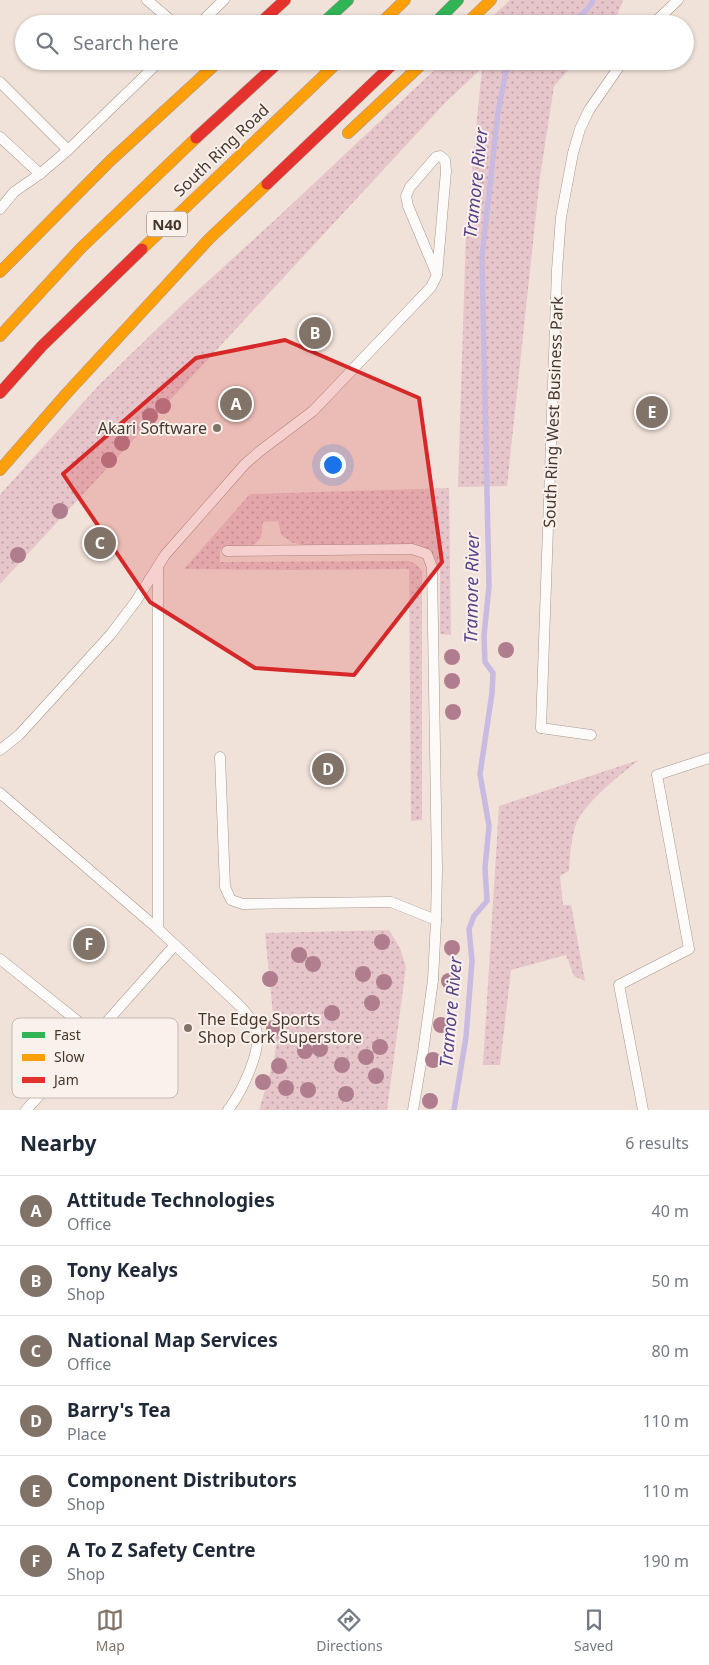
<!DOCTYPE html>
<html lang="en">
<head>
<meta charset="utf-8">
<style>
  body { margin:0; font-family:"Noto Sans",sans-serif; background:#f2f2f3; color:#1f2937 }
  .you { position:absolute; left:332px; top:464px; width:18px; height:18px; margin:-12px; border:4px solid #fff; border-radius:50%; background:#1a73e8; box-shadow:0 0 0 8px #1a73e833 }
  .badge { display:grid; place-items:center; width:32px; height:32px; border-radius:50%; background:#827369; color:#fff; font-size:16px; font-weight:700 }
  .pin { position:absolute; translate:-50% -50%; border:2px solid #fff; box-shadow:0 1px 5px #0006 }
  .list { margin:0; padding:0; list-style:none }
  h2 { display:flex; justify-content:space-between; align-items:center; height:65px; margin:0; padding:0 20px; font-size:21px }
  h2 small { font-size:16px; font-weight:400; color:#747a83 }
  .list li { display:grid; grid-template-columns:32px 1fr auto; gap:15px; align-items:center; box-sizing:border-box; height:70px; padding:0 20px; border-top:1px solid #e0e1e3 }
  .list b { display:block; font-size:19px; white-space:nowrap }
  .list p { margin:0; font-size:16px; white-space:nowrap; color:#747a83 }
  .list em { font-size:16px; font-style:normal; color:#747a83 }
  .icon { flex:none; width:28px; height:28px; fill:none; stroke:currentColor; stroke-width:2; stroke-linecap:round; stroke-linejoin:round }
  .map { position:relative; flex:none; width:709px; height:1110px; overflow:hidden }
  .search { position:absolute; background:#fff; box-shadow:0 1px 4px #0004; left:15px; right:15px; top:15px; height:55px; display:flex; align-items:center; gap:12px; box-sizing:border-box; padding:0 18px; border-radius:28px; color:#747a83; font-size:19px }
  .sheet { height:485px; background:#fff }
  nav { display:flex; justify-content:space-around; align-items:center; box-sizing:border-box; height:70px; border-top:1px solid #e0e1e3; background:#fff; font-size:14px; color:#747a83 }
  nav a { display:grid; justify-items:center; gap:2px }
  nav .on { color:#827369 }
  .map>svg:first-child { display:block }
</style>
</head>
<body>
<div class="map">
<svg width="709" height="1110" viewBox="0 0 709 1110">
  <defs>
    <pattern id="grass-dots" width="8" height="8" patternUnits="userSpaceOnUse" patternTransform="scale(1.25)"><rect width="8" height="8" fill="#e7c6cb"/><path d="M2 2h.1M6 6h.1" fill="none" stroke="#bda2a5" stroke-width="1.8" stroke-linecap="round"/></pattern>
  </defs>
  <rect width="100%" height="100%" fill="#f0e2d9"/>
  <g fill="url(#grass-dots)">
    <path d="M510,0H623L614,24H484Z"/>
    <path d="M444,61H577L554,86L540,177L507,486L458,487L466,231L482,68L446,102L0,584V495L5,489L99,385L186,301L275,220Z"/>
    <path d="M449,488L451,635L440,634V569L427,550L411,545H306L293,543L281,535L278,521L263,522L261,538L254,545L220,550V562L409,561L416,564L422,571V820L411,821L409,569L296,570L184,569L250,494Z"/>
    <path d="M639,760C621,774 584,803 576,824C571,839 570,855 569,871L560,876L563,905H571L585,981L574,976L566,955L511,970L500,1065H483L499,806Z"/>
    <path d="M389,930L400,948L406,967L387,1110H259L274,1060L276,1045L265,933Z"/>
  </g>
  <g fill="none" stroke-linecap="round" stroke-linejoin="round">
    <g stroke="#c9bae1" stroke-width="5.5">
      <path d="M568,24C576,19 590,10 593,0"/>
      <path d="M454,1110L466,1037L472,961L469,929L474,916L487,901L485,868L489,826L480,774L492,693L493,673L485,662L484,636L489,586L482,257L498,112L507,66L513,61"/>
    </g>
    <defs>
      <g id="lane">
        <path d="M147,0L175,24"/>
        <path d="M199,24L224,0"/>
        <path d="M653,24L678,0"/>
        <path d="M0,82L68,150"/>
        <path d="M0,137L40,174"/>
        <path d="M0,209L14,192L40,174L68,150L160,61"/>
        <path d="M227,551L412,549L427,554L432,567L437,869L436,920L433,980L423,1052L413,1110"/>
        <path d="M591,735L541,728L557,270L561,217L573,153L580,129L589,110L623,61"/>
        <path d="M0,750L19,735L111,634L136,601L165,555L245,464L260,451L313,411L431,287L437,275L446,171L445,160L440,156L436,157L410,187L406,196L408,206L437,275"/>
        <path d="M220,757L225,887L231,900L243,904L391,902L436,920"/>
        <path d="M0,793L158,929L240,1006C246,1013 253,1020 256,1029C263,1050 241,1093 228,1110"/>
        <path d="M158,929V566"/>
        <path d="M0,959L95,1035"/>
        <path d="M26,1110L95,1035L175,945"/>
        <path d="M643,1110L619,985L689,949L657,775L709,758"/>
      </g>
      <g id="fast">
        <path d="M322,24L348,0"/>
        <path d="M434,24L458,0"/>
      </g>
      <g id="slow">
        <path d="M380,24L405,0"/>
        <path d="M466,24L491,0"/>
        <path d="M348,133L425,61"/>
        <path d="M142,249L339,61"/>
        <path d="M0,272L110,161L219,61"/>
        <path d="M0,336L81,248L196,138"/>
        <path d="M0,470L67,393L209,239L267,184"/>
      </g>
      <g id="jam">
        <path d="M259,24L285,0"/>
        <path d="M196,138L280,61"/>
        <path d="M267,184L396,61"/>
        <path d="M0,393L42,346L142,249"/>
      </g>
    </defs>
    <use href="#lane" stroke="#a59890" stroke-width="11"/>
    <use href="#fast" stroke="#a59890" stroke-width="12"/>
    <use href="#slow" stroke="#a59890" stroke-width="12"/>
    <use href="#jam" stroke="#a59890" stroke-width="12"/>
    <use href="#lane" stroke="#fdfbf9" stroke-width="10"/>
    <use href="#fast" stroke="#30b455" stroke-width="11"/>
    <use href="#slow" stroke="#ff9f0a" stroke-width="11"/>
    <use href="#jam" stroke="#e5322d" stroke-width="11"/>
  </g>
  <g fill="#af7d8d">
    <circle cx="163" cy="406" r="8"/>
    <circle cx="150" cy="416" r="8"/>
    <circle cx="122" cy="443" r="8"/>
    <circle cx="109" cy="460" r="8"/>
    <circle cx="60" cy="511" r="8"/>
    <circle cx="18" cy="555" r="8"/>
    <circle cx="506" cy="650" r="8"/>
    <circle cx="452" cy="657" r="8"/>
    <circle cx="452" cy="681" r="8"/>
    <circle cx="453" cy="712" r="8"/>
    <circle cx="382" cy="942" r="8"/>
    <circle cx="452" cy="948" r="8"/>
    <circle cx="299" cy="955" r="8"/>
    <circle cx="313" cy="964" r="8"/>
    <circle cx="363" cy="974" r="8"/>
    <circle cx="270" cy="979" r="8"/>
    <circle cx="449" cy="981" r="8"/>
    <circle cx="384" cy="982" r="8"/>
    <circle cx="372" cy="1003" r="8"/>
    <circle cx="332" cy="1013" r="8"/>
    <circle cx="441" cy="1025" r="8"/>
    <circle cx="274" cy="1028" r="8"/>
    <circle cx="380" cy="1047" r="8"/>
    <circle cx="320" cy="1049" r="8"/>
    <circle cx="305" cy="1051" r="8"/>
    <circle cx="366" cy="1057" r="8"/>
    <circle cx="433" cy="1060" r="8"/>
    <circle cx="342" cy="1065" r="8"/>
    <circle cx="279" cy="1066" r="8"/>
    <circle cx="376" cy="1076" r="8"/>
    <circle cx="263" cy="1082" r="8"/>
    <circle cx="286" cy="1088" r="8"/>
    <circle cx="308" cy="1090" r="8"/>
    <circle cx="346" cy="1094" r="8"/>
    <circle cx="430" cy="1101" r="8"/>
  </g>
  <path fill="#d62828" fill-opacity="0.2" stroke="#d62828" stroke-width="4" stroke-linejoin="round" d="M285,340L419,398L442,562L354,675L255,668L150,602L63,474L196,358Z"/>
  <g fill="#827369" stroke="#faf1ec" stroke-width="2">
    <circle cx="217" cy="428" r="5"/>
    <circle cx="188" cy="1028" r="5"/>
  </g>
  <g text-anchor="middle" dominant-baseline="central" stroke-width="4" stroke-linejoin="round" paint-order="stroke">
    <rect fill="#faf1ec" stroke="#7d6f66" stroke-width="1" x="147" y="211.5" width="40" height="25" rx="4"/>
    <g font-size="15" font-weight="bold" fill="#47372c">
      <text x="167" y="224">N40</text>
    </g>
    <g font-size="16" fill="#47372c" stroke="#faf1ec">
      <text transform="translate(221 150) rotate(-44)">South Ring Road</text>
      <text transform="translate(553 412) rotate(-88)">South Ring West Business Park</text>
    </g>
    <g font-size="16" fill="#47372c" stroke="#faf1ec" text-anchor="end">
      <text x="207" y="428">Akari Software</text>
      <text x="198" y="1019" text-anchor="start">The Edge Sports<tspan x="198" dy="18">Shop Cork Superstore</tspan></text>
    </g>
    <g font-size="18" font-style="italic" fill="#584088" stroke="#faf1ec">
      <text transform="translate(475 183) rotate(-84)">Tramore River</text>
      <text transform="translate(471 588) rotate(-89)">Tramore River</text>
      <text transform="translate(450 1012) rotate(-85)">Tramore River</text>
    </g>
  </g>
  <rect x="12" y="1018" width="166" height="80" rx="8" fill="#faf1ec" stroke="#c4b9b2" stroke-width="1"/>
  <rect x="22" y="1032" width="23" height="6" fill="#30b455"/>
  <rect x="22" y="1054" width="23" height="7" fill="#ff9f0a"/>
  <rect x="22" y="1077" width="23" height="6" fill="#e5322d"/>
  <g font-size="14" fill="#47372c">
    <text x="54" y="1040">Fast</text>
    <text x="54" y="1062">Slow</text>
    <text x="54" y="1085">Jam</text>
  </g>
</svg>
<div class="you"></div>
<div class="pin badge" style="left:236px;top:404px">A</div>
<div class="pin badge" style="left:315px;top:333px">B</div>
<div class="pin badge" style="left:100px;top:543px">C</div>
<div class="pin badge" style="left:328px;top:769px">D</div>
<div class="pin badge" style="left:652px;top:412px">E</div>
<div class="pin badge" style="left:89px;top:944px">F</div>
<div class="search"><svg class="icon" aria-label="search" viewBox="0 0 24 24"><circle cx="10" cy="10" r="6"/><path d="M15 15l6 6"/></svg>Search here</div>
</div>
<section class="sheet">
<h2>Nearby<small>6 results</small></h2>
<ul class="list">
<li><span class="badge">A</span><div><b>Attitude Technologies</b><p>Office</p></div><em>40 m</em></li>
<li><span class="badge">B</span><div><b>Tony Kealys</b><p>Shop</p></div><em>50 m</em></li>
<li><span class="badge">C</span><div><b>National Map Services</b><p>Office</p></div><em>80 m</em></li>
<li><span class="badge">D</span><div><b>Barry's Tea</b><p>Place</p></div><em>110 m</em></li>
<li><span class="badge">E</span><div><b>Component Distributors</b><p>Shop</p></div><em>110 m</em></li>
<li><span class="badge">F</span><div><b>A To Z Safety Centre</b><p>Shop</p></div><em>190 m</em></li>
</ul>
</section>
<nav>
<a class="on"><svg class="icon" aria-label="map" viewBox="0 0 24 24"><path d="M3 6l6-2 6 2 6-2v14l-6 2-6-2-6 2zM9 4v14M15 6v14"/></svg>Map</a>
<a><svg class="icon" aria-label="directions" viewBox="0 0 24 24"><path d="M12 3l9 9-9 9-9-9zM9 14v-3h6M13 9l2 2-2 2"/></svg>Directions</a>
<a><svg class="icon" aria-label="saved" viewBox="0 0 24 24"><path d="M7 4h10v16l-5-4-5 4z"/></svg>Saved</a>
</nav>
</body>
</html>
